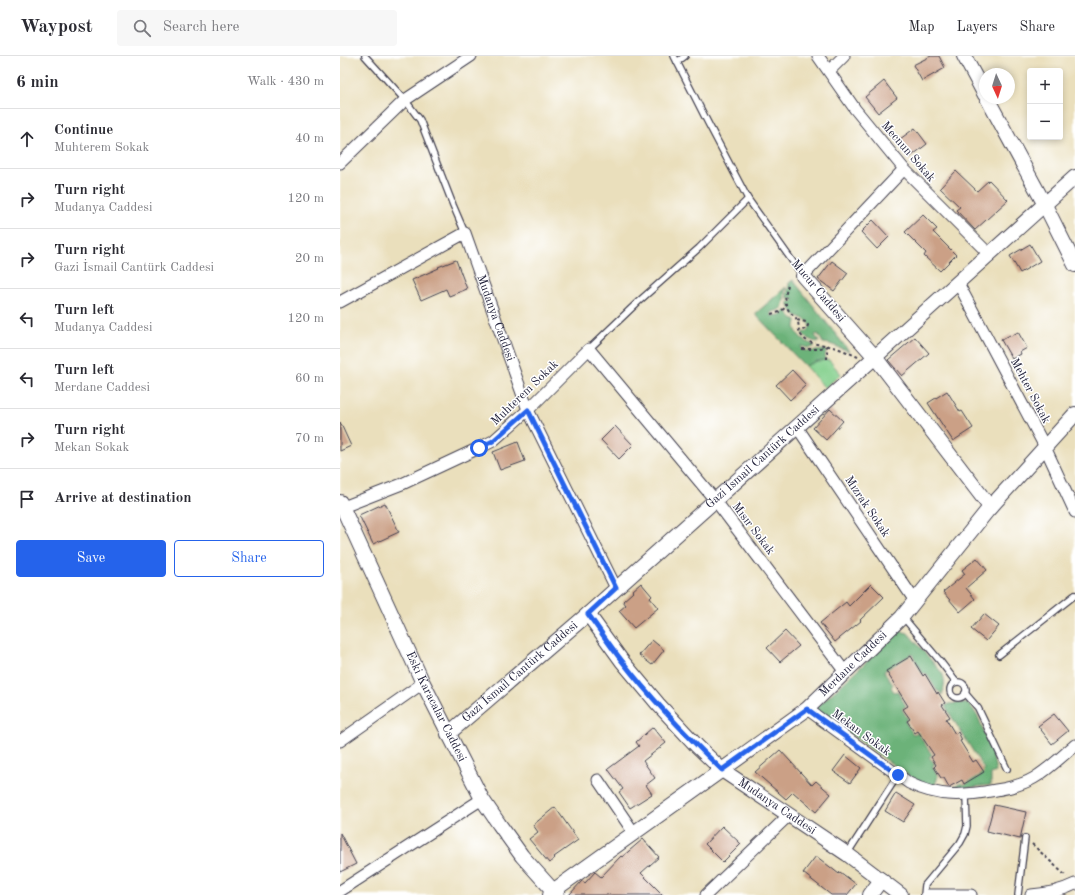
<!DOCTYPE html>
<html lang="en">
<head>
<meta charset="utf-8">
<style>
  body { margin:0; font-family:"Old Standard TT",serif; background:#f7f7f7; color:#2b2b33 }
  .controls { position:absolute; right:12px; top:12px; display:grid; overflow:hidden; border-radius:4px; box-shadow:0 2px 6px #0003 }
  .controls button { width:36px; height:36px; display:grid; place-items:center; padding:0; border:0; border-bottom:1px solid #e1e1e2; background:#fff; color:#2b2b33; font:20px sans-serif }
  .compass { position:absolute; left:639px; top:12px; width:36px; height:36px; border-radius:50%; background:#fff; box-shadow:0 2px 6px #0003; rotate:176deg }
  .stop { position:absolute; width:12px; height:12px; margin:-9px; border:3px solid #2563eb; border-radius:50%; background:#fff }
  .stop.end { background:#2563eb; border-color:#fff; box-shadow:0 1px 4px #0008 }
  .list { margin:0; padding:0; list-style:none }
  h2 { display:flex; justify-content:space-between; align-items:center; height:52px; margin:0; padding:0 16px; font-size:17px }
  h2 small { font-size:13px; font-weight:400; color:#7c7c81 }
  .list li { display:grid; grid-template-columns:26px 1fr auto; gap:12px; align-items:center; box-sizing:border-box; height:60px; padding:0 16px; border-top:1px solid #e1e1e2 }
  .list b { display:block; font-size:15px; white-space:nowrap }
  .list p { margin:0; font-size:13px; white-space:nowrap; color:#7c7c81 }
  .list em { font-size:13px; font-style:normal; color:#7c7c81 }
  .actions { display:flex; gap:8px; padding:12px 16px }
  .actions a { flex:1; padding:9px 0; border:1px solid #2563eb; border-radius:4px; text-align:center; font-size:14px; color:#2563eb }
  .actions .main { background:#2563eb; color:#fff }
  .icon { flex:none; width:22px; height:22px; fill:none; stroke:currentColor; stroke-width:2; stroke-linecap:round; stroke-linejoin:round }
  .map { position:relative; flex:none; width:735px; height:839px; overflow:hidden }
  header { display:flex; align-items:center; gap:24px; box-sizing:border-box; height:56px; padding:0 20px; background:#fff; border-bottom:1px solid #e1e1e2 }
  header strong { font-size:19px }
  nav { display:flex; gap:22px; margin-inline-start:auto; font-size:14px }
  .search { width:280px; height:36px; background:#f7f7f7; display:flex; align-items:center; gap:10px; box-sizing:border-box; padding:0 14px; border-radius:4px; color:#7c7c81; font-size:15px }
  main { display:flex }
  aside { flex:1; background:#fff }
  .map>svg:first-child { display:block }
</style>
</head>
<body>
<header>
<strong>Waypost</strong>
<div class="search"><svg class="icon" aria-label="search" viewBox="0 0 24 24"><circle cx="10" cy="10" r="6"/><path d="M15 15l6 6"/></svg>Search here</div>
<nav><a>Map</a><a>Layers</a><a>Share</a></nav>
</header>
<main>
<aside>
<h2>6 min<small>Walk · 430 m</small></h2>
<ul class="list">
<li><svg class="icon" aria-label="ahead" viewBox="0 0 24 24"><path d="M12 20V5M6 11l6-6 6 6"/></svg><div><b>Continue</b><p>Muhterem Sokak</p></div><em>40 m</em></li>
<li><svg class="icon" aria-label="right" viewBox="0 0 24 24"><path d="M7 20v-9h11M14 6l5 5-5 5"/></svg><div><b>Turn right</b><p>Mudanya Caddesi</p></div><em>120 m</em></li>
<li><svg class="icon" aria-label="right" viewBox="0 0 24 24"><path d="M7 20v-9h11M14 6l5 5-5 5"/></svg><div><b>Turn right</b><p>Gazi İsmail Cantürk Caddesi</p></div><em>20 m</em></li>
<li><svg class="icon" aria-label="left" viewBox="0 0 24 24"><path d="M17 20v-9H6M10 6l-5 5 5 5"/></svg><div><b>Turn left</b><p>Mudanya Caddesi</p></div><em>120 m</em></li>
<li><svg class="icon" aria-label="left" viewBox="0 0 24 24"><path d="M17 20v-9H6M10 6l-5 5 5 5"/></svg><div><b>Turn left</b><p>Merdane Caddesi</p></div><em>60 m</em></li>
<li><svg class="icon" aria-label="right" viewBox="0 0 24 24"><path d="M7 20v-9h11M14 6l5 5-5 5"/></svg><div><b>Turn right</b><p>Mekan Sokak</p></div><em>70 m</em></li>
<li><svg class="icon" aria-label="arrive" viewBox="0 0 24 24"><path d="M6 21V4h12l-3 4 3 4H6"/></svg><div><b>Arrive at destination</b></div></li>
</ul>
<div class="actions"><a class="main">Save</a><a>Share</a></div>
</aside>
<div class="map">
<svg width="735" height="839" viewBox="0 0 735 839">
  <rect width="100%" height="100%" fill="#fff"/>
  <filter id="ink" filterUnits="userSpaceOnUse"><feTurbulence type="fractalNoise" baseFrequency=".025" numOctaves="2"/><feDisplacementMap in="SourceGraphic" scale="8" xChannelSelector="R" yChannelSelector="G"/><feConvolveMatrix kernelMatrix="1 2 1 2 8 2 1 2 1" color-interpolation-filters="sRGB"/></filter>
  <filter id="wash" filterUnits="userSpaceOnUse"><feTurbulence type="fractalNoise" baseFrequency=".012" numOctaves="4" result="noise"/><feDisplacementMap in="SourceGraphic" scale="16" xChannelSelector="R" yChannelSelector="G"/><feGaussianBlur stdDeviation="0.9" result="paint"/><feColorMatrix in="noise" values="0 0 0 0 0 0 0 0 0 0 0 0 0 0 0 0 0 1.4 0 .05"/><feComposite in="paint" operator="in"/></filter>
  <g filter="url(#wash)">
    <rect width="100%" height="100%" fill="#eadfbc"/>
    <path fill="#85d08e" stroke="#547964" d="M489,304L501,318L485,332L465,310L477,305Z"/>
    <g fill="#6cb279" stroke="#476a5a">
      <path d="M453,224L509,295L490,288L483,287L478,278L475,279L479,286C472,286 466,282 462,277C465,276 469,275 470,271C471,263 458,262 454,258C451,255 449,250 448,246L453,245V242H447C446,237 449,233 449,227Z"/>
      <path d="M446,231C442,244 448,254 431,256V260L440,259L446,254L451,261L456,264C456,267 455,269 455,271C457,281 466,286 474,289V291L468,292L461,290V293C468,297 478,294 486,294L485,304L477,305L465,310L415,258Z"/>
      <path d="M560,575L568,577L602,617C606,625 604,631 602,639L599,635H597L586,617L583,618L572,598L544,615L553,629L551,631L554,636L557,635L566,650L562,653L568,663L565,665L573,678L578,677L592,699L589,701L595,708L592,710L598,720L594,732L576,725L475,653Z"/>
      <path d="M619,647L628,648L633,653L639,663L653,700L656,716L651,718V729L608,734L621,727L624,729L641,719L639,716L644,713L605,650L608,648Z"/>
    </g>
    <g id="blocks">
      <g fill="#cba086">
        <path d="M591,0H599L605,12L582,25L573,9Z"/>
        <path d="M544,25L557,42L538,57L525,41Z"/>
        <path d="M575,72L587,88L569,102L556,86Z"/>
        <path d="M616,115L637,135L649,124L668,144L635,174L616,154L620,151L600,132Z"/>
        <path d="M583,159L597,173L593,176L616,199L600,215L584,200L586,197L565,176Z"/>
        <path d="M533,164L549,181L537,193L521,176Z"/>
        <path d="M690,188L700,205L680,217L670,200Z"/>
        <path d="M116,204L127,233L109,240L106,233L81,244L72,224L99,212L98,211Z"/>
        <path d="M492,205L508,217L494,235L478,223Z"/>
        <path d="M678,276L687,292L680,296L681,298L672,303L661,284L670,279L671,280Z"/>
        <path d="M575,281L589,297L562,320L548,304Z"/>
        <path d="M452,314L466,329L450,344L436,329Z"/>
        <path d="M607,335L620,356L622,355L633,372L613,385L588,347Z"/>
        <path d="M490,353L503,365L486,384L473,372Z"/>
        <path d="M0,366L11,390L0,395Z"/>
        <path d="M275,370L293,389L279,403L261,384Z"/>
        <path d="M178,386L185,405L160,414L153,396Z"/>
        <path d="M45,447L59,476L33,488L19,459Z"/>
        <path d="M637,502L647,514L626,532L635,543L620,556L603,536L625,518L622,514Z"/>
        <path d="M301,527L312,540L310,542L318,552L294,572L279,555L286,549L283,545L293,536L292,535Z"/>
        <path d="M531,528L544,541L520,564L521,565L495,586L480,567L506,546L509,550Z"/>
        <path d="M644,558L659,570L646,585L631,573Z"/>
        <path d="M445,575L459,590L440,606L427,592Z"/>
        <path d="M312,584L324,594L312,609L299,599Z"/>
        <path d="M571,600L583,620L585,618L597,638L598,636L605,647L602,649L610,661L606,663L615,678L618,676L622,684L620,685L633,706L636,704L644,716L624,728L622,724L609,731L604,722H601L594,711L596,709L591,701L594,699L578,675L575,677L567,665L570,663L563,653L568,650L546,615Z"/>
        <path d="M714,658L728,675L712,688L698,670Z"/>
        <path d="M313,671L326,687L303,705L315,722L306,729L312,738L290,752L279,736L283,733L268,713L299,690L296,686Z"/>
        <path d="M440,694L472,729L476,725L491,738L476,756L453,736L446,743L415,716Z"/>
        <path d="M505,699L521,712L510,727L493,715Z"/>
        <path d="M556,737L575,749L563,766L545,755Z"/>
        <path d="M654,749L686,756L680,783L647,775Z"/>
        <path d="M215,751L238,784L214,801L215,802L209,807L189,783L198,776L193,769Z"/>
        <path d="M382,770L401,788L383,806L365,788Z"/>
        <path d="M0,777L16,808L0,816Z"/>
        <path d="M303,783L319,801L301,817L323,839H229L242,825L245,827L255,816L261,821L281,800L282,801Z"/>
        <path d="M476,800L499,818L500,816L516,828L507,839H491L463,817Z"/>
      </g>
    </g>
  </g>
  <g filter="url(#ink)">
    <use href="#blocks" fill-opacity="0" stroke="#403e4e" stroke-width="1"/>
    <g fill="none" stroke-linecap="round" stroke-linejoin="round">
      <defs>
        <g id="service">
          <path d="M25,0L65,44L80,64L113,149L125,177"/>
          <path d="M334,0L368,67L408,143L463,220"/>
          <path d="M337,6L345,0"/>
          <path d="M249,293L298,246L359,192L408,143"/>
          <path d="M563,561L600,605L616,626"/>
          <path d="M659,599L735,539"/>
          <circle cx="618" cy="634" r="8"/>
          <path d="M625,637L638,652L667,713"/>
          <path d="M507,798L558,719"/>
          <path d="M584,839L585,829L620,787L625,778L627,770L626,739"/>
          <path d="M678,839L685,782"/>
        </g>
        <g id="minor">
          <path d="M478,0L515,53L564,113L650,199"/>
          <path d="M489,15L504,0"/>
          <path d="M0,107L65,44L131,0"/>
          <path d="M463,220L564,113"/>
          <path d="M618,227L705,391L735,456"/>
          <path id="s1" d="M0,246L125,177L188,354L276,532"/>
          <path d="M457,371L575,545"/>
          <path d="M3,451L62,428L139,392L153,385L188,354L249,293L375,444L505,616"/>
          <path d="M467,653L569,727C599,742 624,740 656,734C669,732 682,729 694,722C709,713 722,700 735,689"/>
          <path d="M0,685L83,627"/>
          <path d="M258,724L294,777"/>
          <path d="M0,835L142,743"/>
          <path d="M366,839L449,759"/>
          <path d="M587,839H631"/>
          <path d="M691,839C707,838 721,835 735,828"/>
        </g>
        <g id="tertiary">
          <path d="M624,0L645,39"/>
          <path d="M647,42L705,149L735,209"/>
          <path d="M463,220L535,301L650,451"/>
          <path id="s2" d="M0,446L83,627L142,743L159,768L182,800L217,839"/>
          <path id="s3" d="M248,558L282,605L318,648L357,690L382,714L507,798L561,839"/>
          <path id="s4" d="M108,678L248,558L535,301L735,121"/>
          <path id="s5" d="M210,839L213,835L467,653L562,561L647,455L735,358"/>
          <path d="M530,839L541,824"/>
        </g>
      </defs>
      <use href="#service" stroke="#403e4e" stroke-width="8"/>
      <use href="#minor" stroke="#403e4e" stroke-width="13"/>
      <use href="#tertiary" stroke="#403e4e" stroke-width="16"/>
      <g stroke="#403e4e" stroke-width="2" stroke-dasharray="3 3" stroke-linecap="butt">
        <path d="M448,229C445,239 443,249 451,257C453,259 456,261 457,264C460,269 457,273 461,279C469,290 478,287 489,290C499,292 509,297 518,301"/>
        <path d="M431,258L440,256L446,251"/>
        <path d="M457,264L466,266L468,269L467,272L460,275"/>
        <path d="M462,293H477L487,290V303"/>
        <path d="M692,788L727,821"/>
      </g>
      <use href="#service" stroke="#fff" stroke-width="5.5"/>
      <use href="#minor" stroke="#fff" stroke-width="11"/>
      <use href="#tertiary" stroke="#fff" stroke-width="14"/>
    </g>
  </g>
  <g fill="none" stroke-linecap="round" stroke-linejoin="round" filter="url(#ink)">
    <path stroke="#2563eb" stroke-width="5" d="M139,392L153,385L188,354L276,532L248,558C259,573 270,590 282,605C312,644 347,680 382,714L467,653L558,719"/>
  </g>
  <g text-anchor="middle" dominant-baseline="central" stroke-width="3" stroke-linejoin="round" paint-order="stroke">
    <g font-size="12" fill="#22223b" stroke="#fff">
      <text transform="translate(568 96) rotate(49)">Mecnun Sokak</text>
      <text transform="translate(478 235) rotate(50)">Mucur Caddesi</text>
      <text stroke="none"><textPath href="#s1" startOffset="233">Mudanya Caddesi</textPath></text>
      <text transform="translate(690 335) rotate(62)">Mehter Sokak</text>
      <text transform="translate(185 337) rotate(-44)">Muhterem Sokak</text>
      <text stroke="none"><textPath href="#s4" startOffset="419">Gazi İsmail Cantürk Caddesi</textPath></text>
      <text transform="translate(527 451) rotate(56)">Mızrak Sokak</text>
      <text transform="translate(413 473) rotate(53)">Mısır Sokak</text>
      <text stroke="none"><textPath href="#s5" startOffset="382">Merdane Caddesi</textPath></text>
      <text stroke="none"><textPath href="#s4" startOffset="95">Gazi İsmail Cantürk Caddesi</textPath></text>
      <text stroke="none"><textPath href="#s2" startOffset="226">Eski Karacalar Caddesi</textPath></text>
      <text transform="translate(521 677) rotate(36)">Mekan Sokak</text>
      <text stroke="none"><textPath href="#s3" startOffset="272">Mudanya Caddesi</textPath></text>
    </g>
  </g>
</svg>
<div class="controls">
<button>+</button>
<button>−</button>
</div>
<svg class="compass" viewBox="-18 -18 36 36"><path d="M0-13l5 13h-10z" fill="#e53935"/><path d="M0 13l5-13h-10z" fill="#7c7c81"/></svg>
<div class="stop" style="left:139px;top:392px"></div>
<div class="stop end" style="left:558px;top:719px"></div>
</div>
</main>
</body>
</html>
